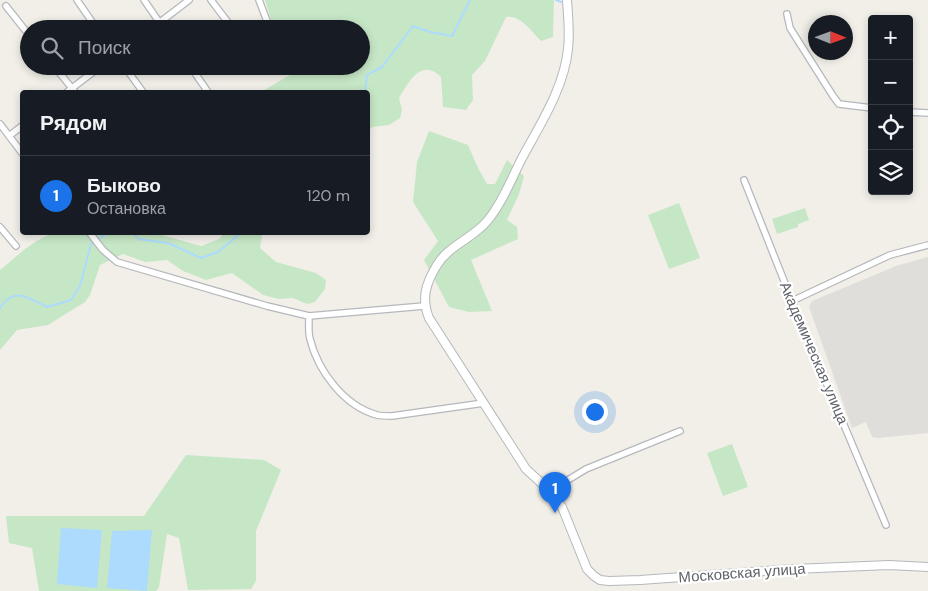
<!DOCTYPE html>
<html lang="ru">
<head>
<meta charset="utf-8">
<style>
  body { margin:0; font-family:"DM Sans",sans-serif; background:#242831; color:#f1f3f6 }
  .controls { position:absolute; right:15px; top:15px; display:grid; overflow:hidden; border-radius:5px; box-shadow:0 2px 8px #0003 }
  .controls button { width:45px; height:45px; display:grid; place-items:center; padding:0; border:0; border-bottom:1px solid #363941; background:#171b24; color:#f1f3f6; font:25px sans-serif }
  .compass { position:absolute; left:808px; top:15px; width:45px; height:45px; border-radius:50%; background:#171b24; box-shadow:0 2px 8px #0003; rotate:91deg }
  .you { position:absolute; left:594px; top:411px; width:18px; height:18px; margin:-12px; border:4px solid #fff; border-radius:50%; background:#1a73e8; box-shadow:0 0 0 8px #1a73e833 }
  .badge { display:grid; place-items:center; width:32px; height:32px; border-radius:50%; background:#1a73e8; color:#fff; font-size:16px; font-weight:700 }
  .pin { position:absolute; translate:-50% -41px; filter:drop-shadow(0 1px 2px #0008) }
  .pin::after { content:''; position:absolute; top:26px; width:18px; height:15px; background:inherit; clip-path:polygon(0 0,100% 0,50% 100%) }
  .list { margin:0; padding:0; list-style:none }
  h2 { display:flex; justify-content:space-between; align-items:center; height:65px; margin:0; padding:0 20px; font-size:21px }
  h2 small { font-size:16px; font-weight:400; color:#9ea1a6 }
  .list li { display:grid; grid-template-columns:32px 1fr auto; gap:15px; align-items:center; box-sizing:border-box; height:80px; padding:0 20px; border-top:1px solid #363941 }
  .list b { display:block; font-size:19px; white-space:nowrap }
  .list p { margin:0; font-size:16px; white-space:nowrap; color:#9ea1a6 }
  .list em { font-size:16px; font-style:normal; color:#9ea1a6 }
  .icon { flex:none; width:28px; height:28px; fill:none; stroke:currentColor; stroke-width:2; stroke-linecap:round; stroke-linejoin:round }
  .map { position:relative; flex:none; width:928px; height:591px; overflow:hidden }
  .search { position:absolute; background:#171b24; box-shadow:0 2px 8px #0003; left:20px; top:20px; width:350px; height:55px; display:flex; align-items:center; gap:12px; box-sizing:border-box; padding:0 18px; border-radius:28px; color:#9ea1a6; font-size:19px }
  .panel { position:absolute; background:#171b24; box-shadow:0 2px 8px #0003; left:20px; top:90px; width:350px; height:145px; border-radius:5px }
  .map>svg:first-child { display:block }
</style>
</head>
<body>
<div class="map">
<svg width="928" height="591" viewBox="0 0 928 591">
  <rect width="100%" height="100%" fill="#f1efe8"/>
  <path fill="#e0deda" d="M928,257V433L877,438L872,437L866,422L852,428L809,307L812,301L896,266Z"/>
  <g fill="#c6e7c6">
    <path d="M265,0H554L553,37L541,41C532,32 520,14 506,17L485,61L472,75L473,100L466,110L443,107L441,77C421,57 408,83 399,98L402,110L400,118L389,125L372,127L368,131V92H261L290,75L287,66H361V29H274Z"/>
    <path d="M429,131L468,145L478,168L487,184H495L507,160L524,176L519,194L507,220L517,227L518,239L471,260L492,311L469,312L449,307L424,260L438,241L413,202L417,162Z"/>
    <path d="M679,203L700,258L669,269L648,215Z"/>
    <path d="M805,208L809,220L798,224V227L777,234L772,219Z"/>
    <path d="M58,232L155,233L201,246L219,239L224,233H300L298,235L274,233L262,235L260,248L276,262L316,273L326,280L325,289L315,302L307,304L293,298L279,299L263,295L232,273L206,280L183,271L167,260L145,262L123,254L100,265L90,295L85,302L48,325L17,330L0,350V270C17,256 36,237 58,232Z"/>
    <path d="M732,444L748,487L723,496L707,453Z"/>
    <path d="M186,455L264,460L281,470L256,531V581L251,589L188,590L179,538L167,534L159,587L156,591H39L32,548L9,543L6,516H144Z"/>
  </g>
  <g fill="#acdbfd">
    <path d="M61,528L102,530L97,588L57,584Z"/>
    <path d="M152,530L147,591L107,588L112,531Z"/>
  </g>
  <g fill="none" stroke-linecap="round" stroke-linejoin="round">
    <g stroke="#acdbfd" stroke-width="2">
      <path d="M556,0L561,2"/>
      <path d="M365,92L367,75L382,67L413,26L430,32L452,36L470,0"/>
      <path d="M133,232L138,239L168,243L201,258L218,252L242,232"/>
      <path d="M0,308C14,286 28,298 47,307L71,300L80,286L91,244L109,232"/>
    </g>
    <defs>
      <g id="minor">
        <path d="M77,0L97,29"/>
        <path d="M144,0L164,29"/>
        <path d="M211,0L233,29"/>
        <path d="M259,0L270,29"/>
        <path d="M6,6L29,35"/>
        <path d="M787,14L790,28L833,96L839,104L872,108"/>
        <path d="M151,29L189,0"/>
        <path d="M54,66L75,92"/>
        <path d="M124,66L143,92"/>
        <path d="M190,66L208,92"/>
        <path d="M67,92L101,66"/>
        <path d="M909,112L928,113"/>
        <path d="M0,124L22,153"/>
        <path d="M9,136L22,126"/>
        <path d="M744,180L792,301L886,525"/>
        <path d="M0,227L16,246"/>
        <path d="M89,232L103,250L117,262L267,306L309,316L424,306"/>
        <path d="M792,301L890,255L928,245"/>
        <path d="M309,316C309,323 308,332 310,339C318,371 344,406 377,415C381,416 387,416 392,416L484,403"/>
        <path d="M550,491L586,469L680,431"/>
      </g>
      <path id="tertiary" d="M567,0C568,16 570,33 568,49C564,89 539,126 521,160C511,180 502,203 488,220C474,238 449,245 437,265C426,283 421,298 429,318L526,469L550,491L562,507L587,569L594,576L600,580L609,581L640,580L794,569L889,565L928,567"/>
    </defs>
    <use href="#minor" stroke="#b5b8bc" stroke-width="8"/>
    <use href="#tertiary" stroke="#b5b8bc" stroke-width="10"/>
    <use href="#minor" stroke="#fff" stroke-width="5.5"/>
    <use href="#tertiary" stroke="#fff" stroke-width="8"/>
  </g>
  <g text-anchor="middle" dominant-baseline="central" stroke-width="4.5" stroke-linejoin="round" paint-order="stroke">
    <g font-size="15" fill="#5f6368" stroke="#fff">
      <text transform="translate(814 353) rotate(67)">Академическая улица</text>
      <text transform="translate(742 573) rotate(-4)">Московская улица</text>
    </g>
  </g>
</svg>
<div class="controls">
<button>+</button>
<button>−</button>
<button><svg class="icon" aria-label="locate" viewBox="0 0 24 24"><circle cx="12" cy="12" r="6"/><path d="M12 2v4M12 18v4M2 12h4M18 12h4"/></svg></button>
<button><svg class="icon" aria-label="layers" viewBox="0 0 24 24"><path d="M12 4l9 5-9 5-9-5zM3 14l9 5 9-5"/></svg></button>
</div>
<svg class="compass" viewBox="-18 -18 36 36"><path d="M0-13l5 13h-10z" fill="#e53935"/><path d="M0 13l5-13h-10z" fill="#9ea1a6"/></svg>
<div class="you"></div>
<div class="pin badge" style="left:555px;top:513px">1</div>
<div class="search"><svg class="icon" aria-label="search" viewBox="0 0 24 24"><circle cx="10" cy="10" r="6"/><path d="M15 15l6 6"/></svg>Поиск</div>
<section class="panel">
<h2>Рядом<small></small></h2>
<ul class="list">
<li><span class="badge">1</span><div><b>Быково</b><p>Остановка</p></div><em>120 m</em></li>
</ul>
</section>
</div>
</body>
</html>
